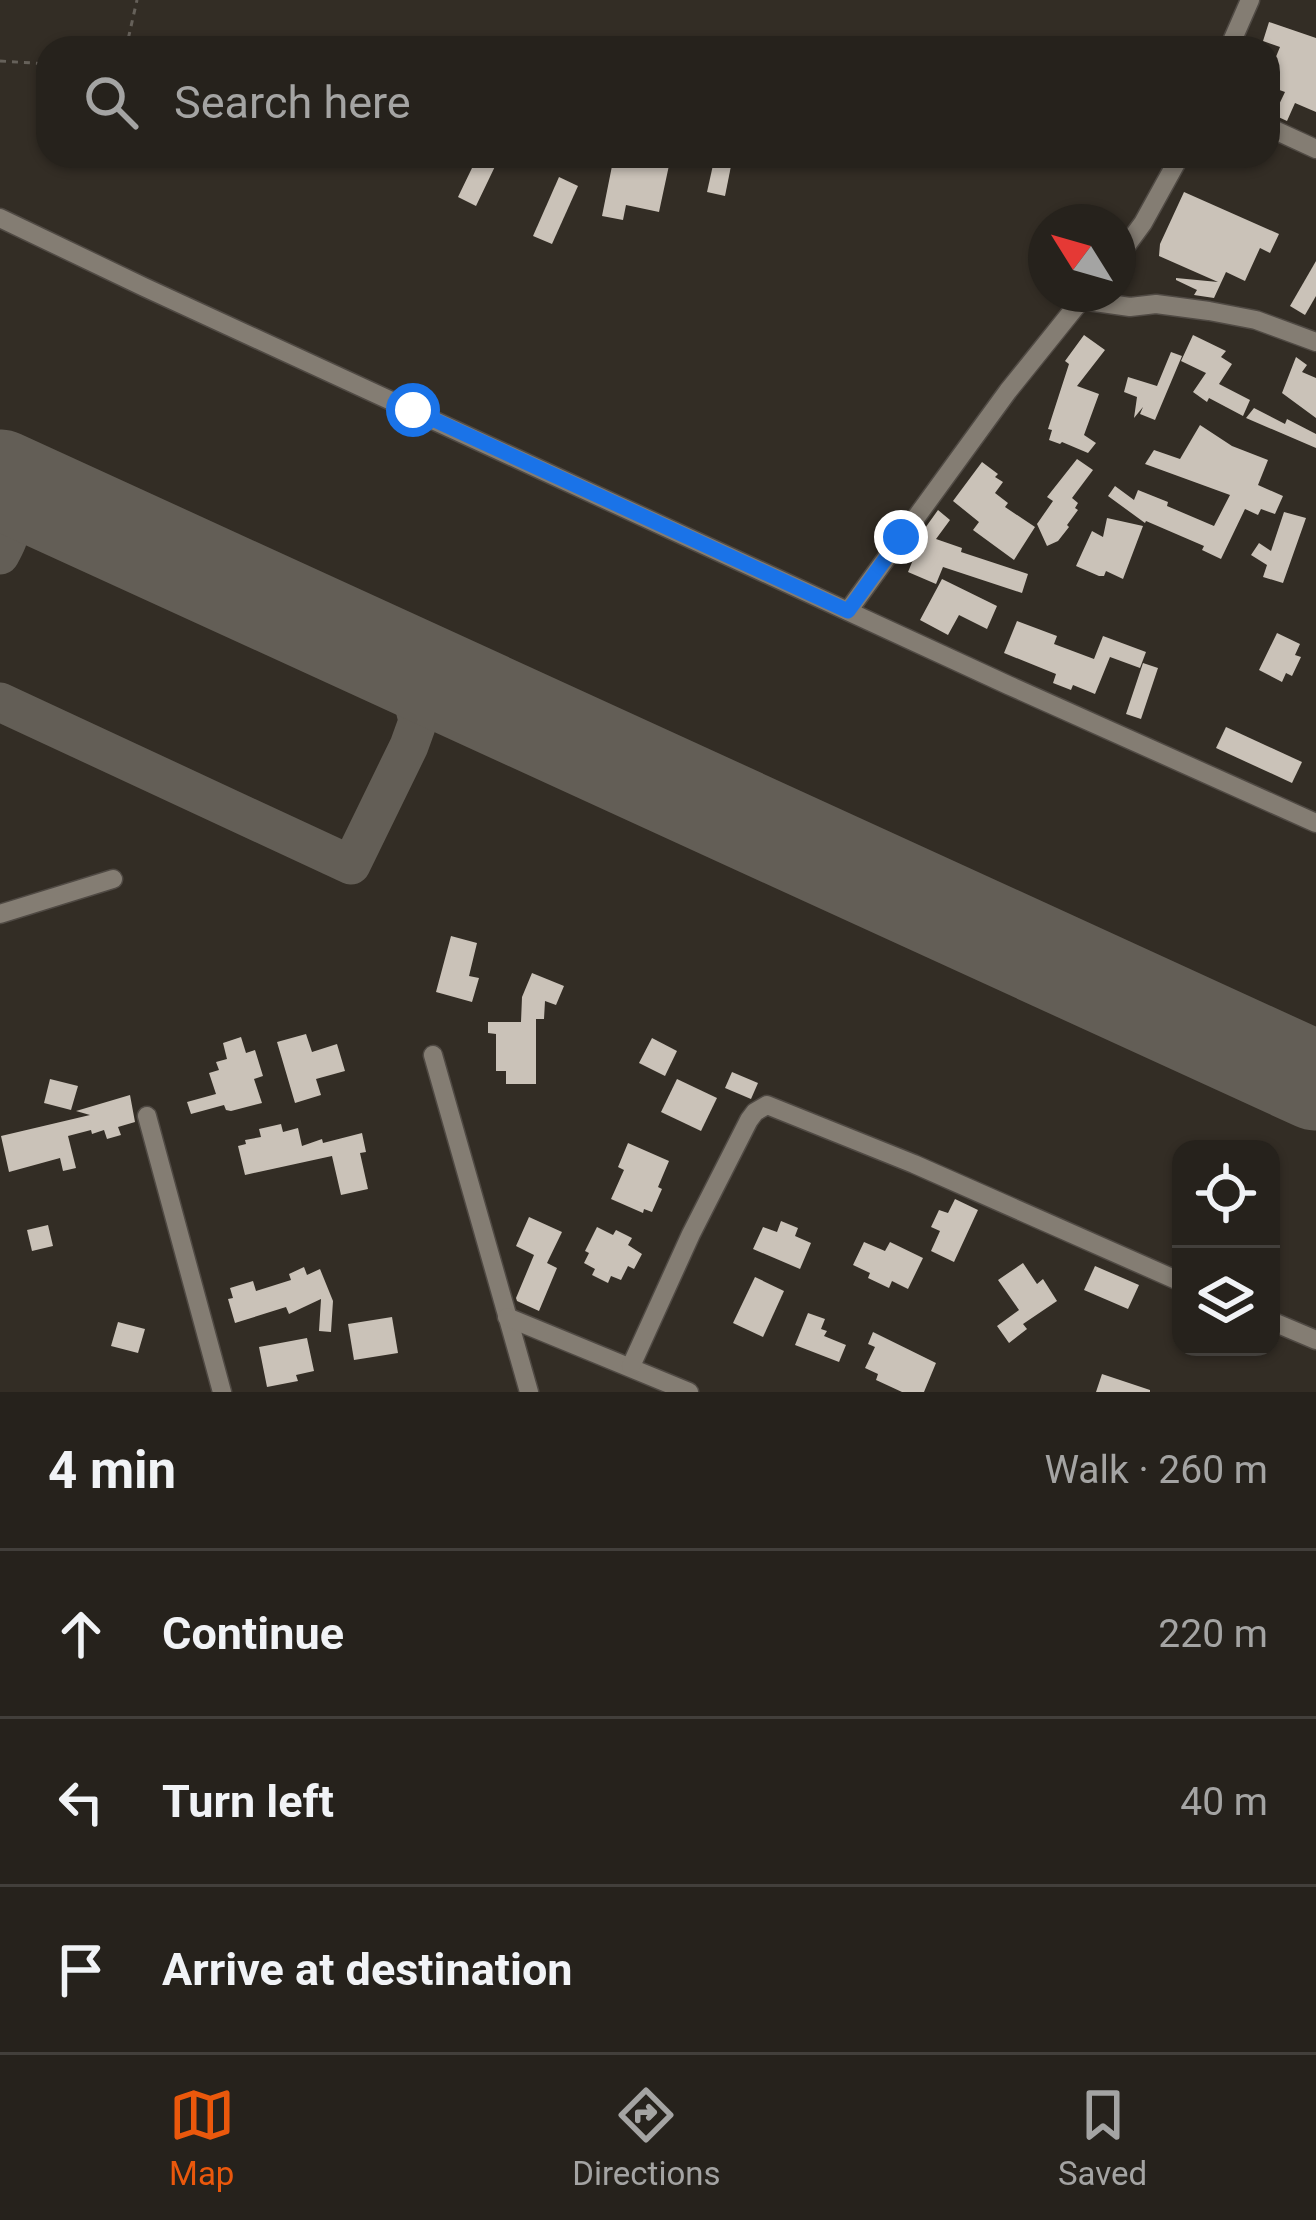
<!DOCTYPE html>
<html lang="en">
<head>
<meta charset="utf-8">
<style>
  body { margin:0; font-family:Roboto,sans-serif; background:#322f29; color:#f1f3f6 }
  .controls { position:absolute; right:36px; bottom:36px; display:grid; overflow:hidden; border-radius:24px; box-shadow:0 3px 9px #0004 }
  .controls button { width:108px; height:108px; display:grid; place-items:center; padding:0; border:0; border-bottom:3px solid #423f3b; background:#26221c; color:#f1f3f6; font:60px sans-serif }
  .compass { position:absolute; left:1028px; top:204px; width:108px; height:108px; border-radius:50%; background:#26221c; box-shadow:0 3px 9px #0004; rotate:307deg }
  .stop { position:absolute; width:36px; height:36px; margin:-27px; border:9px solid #1a73e8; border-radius:50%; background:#fff }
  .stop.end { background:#1a73e8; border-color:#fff; box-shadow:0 3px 12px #0008 }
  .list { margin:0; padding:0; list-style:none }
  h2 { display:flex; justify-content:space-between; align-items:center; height:156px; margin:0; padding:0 48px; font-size:51px }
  h2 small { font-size:39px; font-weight:400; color:#a4a4a3 }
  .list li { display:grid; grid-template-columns:78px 1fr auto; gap:36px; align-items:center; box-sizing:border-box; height:168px; padding:0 48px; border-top:3px solid #423f3b }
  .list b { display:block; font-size:45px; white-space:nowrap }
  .list em { font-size:39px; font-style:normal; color:#a4a4a3 }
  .icon { flex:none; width:66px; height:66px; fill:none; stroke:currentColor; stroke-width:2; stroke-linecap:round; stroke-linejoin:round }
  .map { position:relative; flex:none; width:1316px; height:1392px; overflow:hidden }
  .search { position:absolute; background:#26221c; box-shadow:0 3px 9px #0004; left:36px; right:36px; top:36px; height:132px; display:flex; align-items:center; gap:30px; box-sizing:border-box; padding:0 42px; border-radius:36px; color:#a4a4a3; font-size:45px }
  .sheet { height:660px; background:#26221c }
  nav { display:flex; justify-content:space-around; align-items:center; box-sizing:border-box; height:168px; border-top:3px solid #423f3b; background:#26221c; font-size:33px; color:#a4a4a3 }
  nav a { display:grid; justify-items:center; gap:6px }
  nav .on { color:#ea580c }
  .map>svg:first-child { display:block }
</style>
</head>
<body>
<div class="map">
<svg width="1316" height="1392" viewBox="0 0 1316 1392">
  <rect width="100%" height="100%" fill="#332d25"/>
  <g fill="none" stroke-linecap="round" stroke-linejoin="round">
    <g stroke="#635e56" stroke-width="39">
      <path d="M0,555C13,531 13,526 1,501"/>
      <path d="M0,702L351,865L409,746L418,721L410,688"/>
    </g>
    <path stroke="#635e56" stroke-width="99" d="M0,479L1316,1081"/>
  </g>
  <g fill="#cac2b8">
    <path d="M1269,22L1316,38V112L1295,103L1287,121L1274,115L1285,92L1271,87L1274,78L1268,76L1280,47L1263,41Z"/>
    <path d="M449,156H500L476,206L458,197L472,168Z"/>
    <path d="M614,156H671L659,212L626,205L623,220L602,216Z"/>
    <path d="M715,156H733L725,196L707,192Z"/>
    <path d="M559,177L578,186L552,244L533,236Z"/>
    <path d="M1184,192L1279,234L1270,253L1260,248L1245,281L1226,272L1214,298L1194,295L1197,290L1176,280V278L1218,282L1159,256L1160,244Z"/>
    <path d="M1316,261V296L1305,315L1290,306Z"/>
    <path d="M1084,335L1105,350L1077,386L1099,394L1084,435L1096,443L1088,453L1062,442L1060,444L1049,440L1052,430L1048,429L1069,364L1065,361Z"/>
    <path d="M1193,335L1226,351L1221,357L1232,364L1219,384L1250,400L1243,416L1209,398L1207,402L1193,392L1206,373L1181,361Z"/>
    <path d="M1171,352L1182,356L1155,420L1140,414L1143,407L1134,418L1137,397L1124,392L1128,377L1157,386Z"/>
    <path d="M1296,357L1307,365L1302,372L1316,378V418L1282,393Z"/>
    <path d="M1254,408L1285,424L1287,419L1316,434V448L1246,418Z"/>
    <path d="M1200,425L1232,446L1268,460L1258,485L1283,496L1275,514L1261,509L1258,515L1245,509L1221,559L1202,550L1204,546L1146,521L1145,523L1108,496L1115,486L1134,500L1138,490L1168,502L1167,506L1214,526L1230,495L1145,464L1154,450L1180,459Z"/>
    <path d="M1077,459L1093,470L1072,498L1078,503L1075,508L1078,510L1067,525L1069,527L1058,541L1047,546L1037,524L1053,501L1047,497Z"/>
    <path d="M982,462L998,474L995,477L1003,482L995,493L1008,503L1005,507L1035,527L1014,560L973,530L979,522L953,501Z"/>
    <path d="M938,510L950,520L936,539L962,548L961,552L1028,574L1022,593L943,567L936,584L908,572L915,555L913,554L918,538Z"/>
    <path d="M1284,512L1306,518L1283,583L1263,577L1267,565L1251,555L1259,543L1271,551Z"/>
    <path d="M1107,518L1143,526L1123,579L1106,571L1104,576H1099L1076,566L1092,531L1103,537Z"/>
    <path d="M942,579L997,606L987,629L959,615L948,635L920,620Z"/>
    <path d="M1017,621L1057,636L1054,644L1094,659L1103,636L1146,652L1140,668L1110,657L1095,694L1073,685L1071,690L1053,683L1056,674L1004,653Z"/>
    <path d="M1277,633L1300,644L1295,655L1301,657L1292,676L1286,673L1282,682L1259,670Z"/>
    <path d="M1143,663L1158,668L1141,719L1126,714Z"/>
    <path d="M1226,727L1302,762L1292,783L1216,748Z"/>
    <path d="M451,936L477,943L469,976L479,978L472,1002L436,992Z"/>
    <path d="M532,973L564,986L556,1005L545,1001L544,1019H536V1084H506V1071H496V1034L488,1033V1022H521L522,997Z"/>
    <path d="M306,1034L312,1052L337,1044L345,1071L316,1079L321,1095L295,1103L277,1042Z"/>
    <path d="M241,1037L246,1053L255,1050L263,1076L254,1079L262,1103L231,1111L226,1110L224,1105L191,1114L187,1102L216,1094L209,1073L219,1070L216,1062L227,1059L223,1043Z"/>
    <path d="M652,1038L677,1051L665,1076L639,1063Z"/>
    <path d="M732,1072L758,1083L751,1099L725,1088Z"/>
    <path d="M50,1079L78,1086L71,1110L44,1103Z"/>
    <path d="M677,1079L717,1098L701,1131L661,1112Z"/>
    <path d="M130,1095L135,1122L118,1127L121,1135L107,1139L104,1130L92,1134L91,1130L68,1136L76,1168L63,1171L60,1158L9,1172L1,1136L90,1115L76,1111Z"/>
    <path d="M281,1124L283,1132L298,1128L302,1146L322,1139L323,1143L362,1133L366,1152L360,1153L368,1189L341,1195L332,1156L245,1175L238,1146L246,1144L245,1140L261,1137L259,1129Z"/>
    <path d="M628,1143L669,1161L658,1187L662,1189L652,1212L644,1209L643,1213L611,1199L624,1170L618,1167Z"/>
    <path d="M955,1199L978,1210L954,1262L931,1251L940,1231L931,1227L939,1210L948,1213Z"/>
    <path d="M529,1217L562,1232L547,1263L557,1268L539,1311L517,1301L516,1298L534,1255L516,1246Z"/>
    <path d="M781,1221L798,1228L795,1236L811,1243L800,1269L753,1249L763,1227L777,1232Z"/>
    <path d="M48,1225L53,1246L32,1251L27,1230Z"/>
    <path d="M597,1227L613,1235L616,1230L632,1238L628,1245L642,1254L634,1269L628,1266L621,1280L611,1276L608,1283L592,1275L595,1269L584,1263L589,1253L585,1251Z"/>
    <path d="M864,1242L885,1251L890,1242L923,1258L908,1289L892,1281L889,1288L868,1278L870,1273L853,1265Z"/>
    <path d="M1023,1263L1037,1284L1043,1279L1057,1301L1023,1324L1027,1329L1009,1343L997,1326L1019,1310L998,1280Z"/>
    <path d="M1095,1266L1139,1285L1128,1309L1084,1290Z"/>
    <path d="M304,1267L307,1275L320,1269L333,1301L331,1332L319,1331L321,1299L289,1314L286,1307L235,1323L228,1299L233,1298L230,1288L253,1281L256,1291L291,1280L289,1274Z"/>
    <path d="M755,1277L784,1291L763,1337L733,1323Z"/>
    <path d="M808,1313L825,1319L821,1329L827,1331L824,1336L846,1345L839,1362L795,1345Z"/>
    <path d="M392,1317L398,1353L354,1360L348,1324Z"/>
    <path d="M118,1322L145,1329L138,1353L111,1346Z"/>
    <path d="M873,1332L936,1363L924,1392H902L876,1380L878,1374L865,1368L875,1347L868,1344Z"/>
    <path d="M307,1338L314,1371L296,1375L298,1381L267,1387L259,1347Z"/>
    <path d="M1102,1374L1150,1390V1392H1096Z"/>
  </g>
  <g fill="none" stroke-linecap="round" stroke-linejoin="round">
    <defs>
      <g id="minor">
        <path d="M1229,48L1250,0"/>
        <path d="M1268,127L1316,149"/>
        <path d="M0,218L144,287L1008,685L1316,823"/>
        <path d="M1118,257L1143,223L1180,156"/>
        <path d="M1081,300L1130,307L1156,304L1209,311L1256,320L1316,342"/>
        <path d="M848,611L1008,391L1086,294"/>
        <path d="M0,914L113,879"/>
        <path d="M433,1055L529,1392"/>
        <path d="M147,1116L222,1392"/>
        <path d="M507,1317L689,1392"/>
        <path d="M1271,1321L1316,1340"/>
        <path d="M631,1366L691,1234L749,1120L755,1112L767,1105L914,1164L1181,1282"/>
      </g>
    </defs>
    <use href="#minor" stroke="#504a44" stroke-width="21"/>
    <g stroke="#66615a" stroke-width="3" stroke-dasharray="6 6" stroke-linecap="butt">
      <path d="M123,48L127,44L137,0"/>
      <path d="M0,61L48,64"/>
    </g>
    <use href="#minor" stroke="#847d73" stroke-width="18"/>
  </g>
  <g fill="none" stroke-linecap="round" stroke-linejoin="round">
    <path stroke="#1a73e8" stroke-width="15" d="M413,410L848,611L901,537"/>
  </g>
</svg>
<div class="controls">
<button><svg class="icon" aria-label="locate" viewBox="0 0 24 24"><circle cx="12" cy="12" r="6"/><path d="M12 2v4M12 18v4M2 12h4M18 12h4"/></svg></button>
<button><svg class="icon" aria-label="layers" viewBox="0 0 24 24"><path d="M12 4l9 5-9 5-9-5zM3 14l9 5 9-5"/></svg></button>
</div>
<svg class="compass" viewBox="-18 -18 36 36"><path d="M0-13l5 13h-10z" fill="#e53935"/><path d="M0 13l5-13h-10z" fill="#a4a4a3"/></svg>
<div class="stop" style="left:413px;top:410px"></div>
<div class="stop end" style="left:901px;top:537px"></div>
<div class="search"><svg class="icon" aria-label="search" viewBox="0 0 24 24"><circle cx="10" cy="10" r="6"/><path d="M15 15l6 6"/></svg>Search here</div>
</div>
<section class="sheet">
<h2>4 min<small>Walk · 260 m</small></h2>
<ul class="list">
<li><svg class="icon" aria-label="ahead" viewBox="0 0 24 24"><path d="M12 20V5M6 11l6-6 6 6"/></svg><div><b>Continue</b></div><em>220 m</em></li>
<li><svg class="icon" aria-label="left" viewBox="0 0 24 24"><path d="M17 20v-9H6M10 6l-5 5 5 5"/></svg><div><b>Turn left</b></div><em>40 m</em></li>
<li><svg class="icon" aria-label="arrive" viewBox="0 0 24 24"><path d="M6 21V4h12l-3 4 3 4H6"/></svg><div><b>Arrive at destination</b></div></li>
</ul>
</section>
<nav>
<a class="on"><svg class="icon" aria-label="map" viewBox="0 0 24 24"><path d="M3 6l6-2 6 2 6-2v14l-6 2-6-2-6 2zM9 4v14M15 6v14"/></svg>Map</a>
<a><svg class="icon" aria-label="directions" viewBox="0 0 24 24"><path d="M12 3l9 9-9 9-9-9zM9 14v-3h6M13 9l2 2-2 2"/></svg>Directions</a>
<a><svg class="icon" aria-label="saved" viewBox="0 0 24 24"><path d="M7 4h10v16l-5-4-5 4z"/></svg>Saved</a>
</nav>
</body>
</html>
